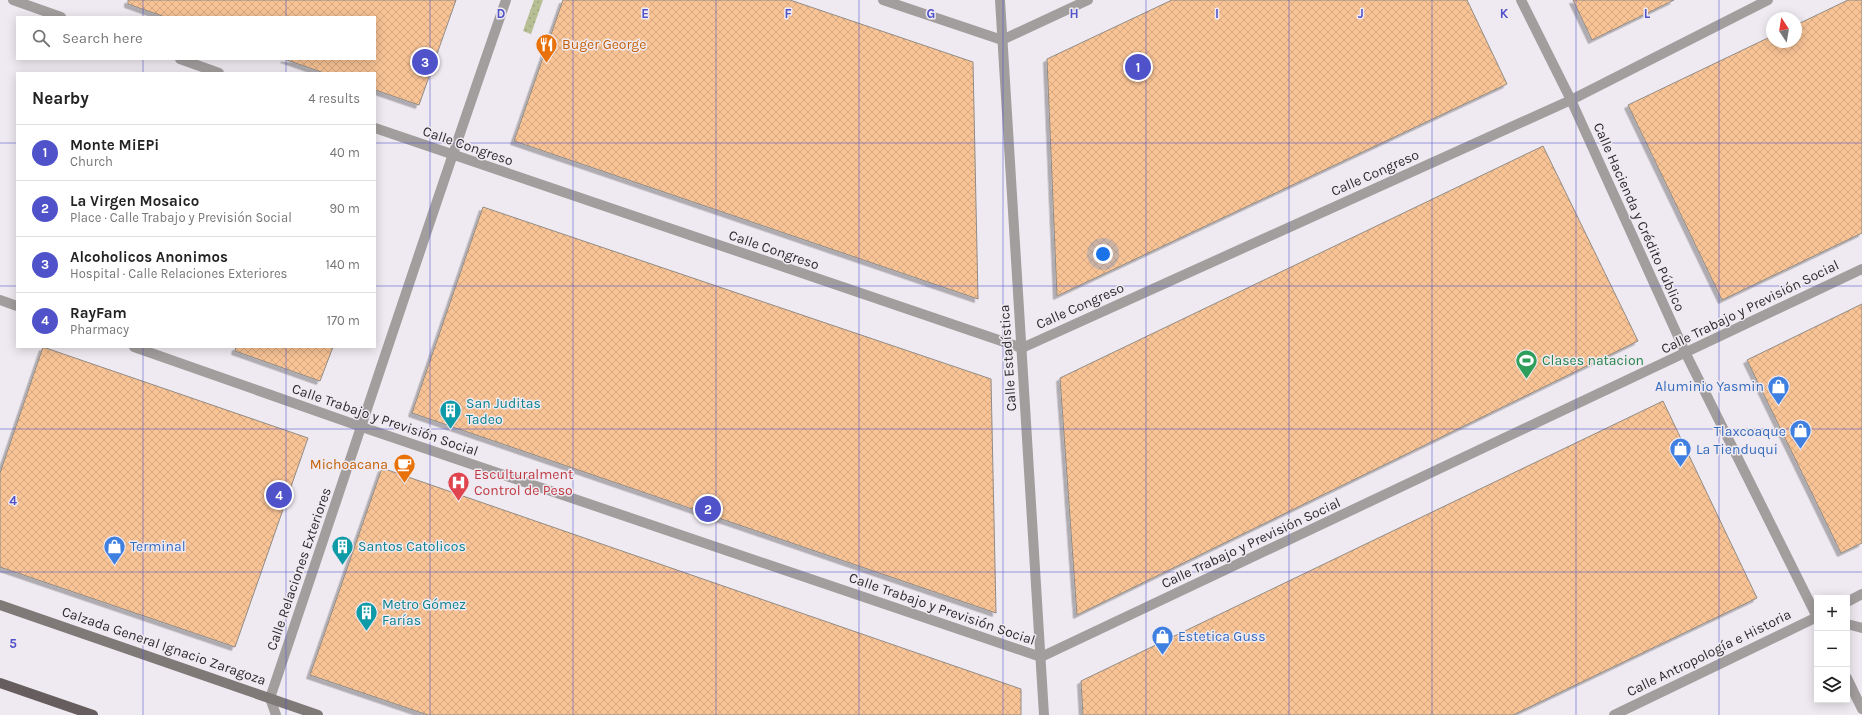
<!DOCTYPE html>
<html lang="en">
<head>
<meta charset="utf-8">
<style>
  body { margin:0; font-family:Karla,sans-serif; background:#f6f6f6; color:#222 }
  .controls { position:absolute; right:12px; bottom:12px; display:grid; overflow:hidden; border-radius:0px; box-shadow:0 2px 10px #0003 }
  .controls button { width:36px; height:36px; display:grid; place-items:center; padding:0; border:0; border-bottom:1px solid #e0e0e0; background:#fff; color:#222; font:20px sans-serif }
  .compass { position:absolute; left:1766px; top:12px; width:36px; height:36px; border-radius:50%; background:#fff; box-shadow:0 2px 10px #0003; rotate:348deg }
  .you { position:absolute; left:1103px; top:254px; width:14px; height:14px; margin:-10px; border:3px solid #fff; border-radius:50%; background:#1a73e8; box-shadow:0 0 0 6px #1a73e833 }
  .badge { display:grid; place-items:center; width:26px; height:26px; border-radius:50%; background:#5052c9; color:#fff; font-size:13px; font-weight:700 }
  .pin { position:absolute; translate:-50% -50%; border:2px solid #fff; box-shadow:0 1px 4px #0006 }
  .list { margin:0; padding:0; list-style:none }
  h2 { display:flex; justify-content:space-between; align-items:center; height:52px; margin:0; padding:0 16px; font-size:17px }
  h2 small { font-size:13px; font-weight:400; color:#767676 }
  .list li { display:grid; grid-template-columns:26px 1fr auto; gap:12px; align-items:center; box-sizing:border-box; height:56px; padding:0 16px; border-top:1px solid #e0e0e0 }
  .list b { display:block; font-size:15px; white-space:nowrap }
  .list p { margin:0; font-size:13px; white-space:nowrap; color:#767676 }
  .list em { font-size:13px; font-style:normal; color:#767676 }
  .icon { flex:none; width:22px; height:22px; fill:none; stroke:currentColor; stroke-width:2; stroke-linecap:round; stroke-linejoin:round }
  .map { position:relative; flex:none; width:1862px; height:715px; overflow:hidden }
  .search { position:absolute; background:#fff; box-shadow:0 2px 10px #0003; left:16px; top:16px; width:360px; height:44px; display:flex; align-items:center; gap:10px; box-sizing:border-box; padding:0 14px; border-radius:0px; color:#767676; font-size:15px }
  .panel { position:absolute; background:#fff; box-shadow:0 2px 10px #0003; left:16px; top:72px; width:360px; height:276px; border-radius:0px }
  .map>svg:first-child { display:block }
</style>
</head>
<body>
<div class="map">
<svg width="1862" height="715" viewBox="0 0 1862 715">
  <defs>
    <pattern id="grass-dots" width="8" height="8" patternUnits="userSpaceOnUse"><rect width="8" height="8" fill="#b6be93"/><path d="M2 2h.1M6 6h.1" fill="none" stroke="#9da37f" stroke-width="1.8" stroke-linecap="round"/></pattern>
    <pattern id="building-cross-hatch" width="8" height="8" patternUnits="userSpaceOnUse"><rect width="8" height="8" fill="#f8c395"/><path d="M0 0l8 8M0 8l8-8" fill="none" stroke="#d5a881"/></pattern>
    <filter id="shadow"><feDropShadow dx="-3.5" dy="3.5" stdDeviation="0" flood-color="#0004"/></filter>
  </defs>
  <rect width="100%" height="100%" fill="#efeaf1"/>
  <path fill="url(#grass-dots)" d="M534,0H543L531,34L523,31Z"/>
  <g fill="url(#building-cross-hatch)" stroke="#928c86" filter="url(#shadow)">
    <path d="M128,0H456L419,105L375,90V73H324L284,59H375V17H165L128,4Z"/>
    <path d="M563,0H790L973,62L978,299L514,141Z"/>
    <path d="M1172,0H1467L1507,84L1057,296L1047,59Z"/>
    <path d="M1573,0H1674L1592,40Z"/>
    <path d="M1848,0H1862V233L1722,300L1628,105L1772,36V42H1796V25Z"/>
    <path d="M1543,146L1638,341L1077,615L1060,378Z"/>
    <path d="M483,207L991,379L996,613L412,413Z"/>
    <path d="M1862,304V543L1841,553L1747,360Z"/>
    <path d="M43,347L308,438L235,647L0,567V473Z"/>
    <path d="M236,347H333L320,381L235,351Z"/>
    <path d="M1663,401L1757,598L1513,715H1083L1081,681Z"/>
    <path d="M382,468L1021,689V715H428L310,675Z"/>
  </g>
  <g fill="none" stroke-linecap="round" stroke-linejoin="round">
    <path stroke="#a29e9e" stroke-width="10" d="M1847,624L1862,628"/>
    <g stroke="#a29e9e" stroke-width="10">
      <path d="M13,0L61,17"/>
      <path d="M883,0L1002,40L1088,0"/>
      <path d="M1000,0L1044,715"/>
      <path d="M1521,0L1571,100L1686,354L1817,617"/>
      <path d="M180,59L219,73"/>
      <path d="M375,128L1022,348L1571,100L1768,0"/>
      <path d="M0,300L17,306"/>
      <path d="M134,347L362,427L1041,657L1862,269"/>
      <path d="M1847,602L1862,594"/>
      <path d="M1847,678L1862,709"/>
      <path d="M276,715L270,698C349,465 425,232 506,0"/>
      <path d="M1614,715L1817,617"/>
    </g>
    <path stroke="#7f7978" stroke-width="10" d="M0,605L318,715"/>
    <path stroke="#665e5e" stroke-width="10" d="M0,683L93,715"/>
  </g>
  <path fill="none" stroke="#5052c9" stroke-width="1" stroke-opacity="0.55" d="M143,0V17M286,0V17M430,0V715M573,0V715M716,0V715M859,0V715M1003,0V715M1146,0V715M1289,0V715M1432,0V715M1576,0V715M1719,0V715M143,59V73M286,59V73M0,143H17M375,143H1862M0,286H17M375,286H1862M143,347V715M286,347V715M0,429H1862M0,572H1862"/>
  <defs>
    <symbol id="restaurant-pin" viewBox="-11 -11 22 30"><path d="M0 17L-7.5 6A9.5 9.5 0 1 1 7.5 6Z" fill="#e8710a" stroke="#efeaf1"/><path d="M-5-6h1v4h1v-4h1v4h1v-4h1v5L-1.5 .5V6h-2V.5L-5-1ZM5-6V6H3V1.5H1.5Q1.5-4 5-6Z" fill="#fff"/></symbol>
    <symbol id="stadium-pin" viewBox="-11 -11 22 30"><path d="M0 17L-7.5 6A9.5 9.5 0 1 1 7.5 6Z" fill="#2e9e5b" stroke="#efeaf1"/><path d="M0-5a6.5 5 0 1 0 0 10a6.5 5 0 1 0 0-10ZM-3.5-1.8h7v3.6h-7Z" fill="#fff"/></symbol>
    <symbol id="shop-pin" viewBox="-11 -11 22 30"><path d="M0 17L-7.5 6A9.5 9.5 0 1 1 7.5 6Z" fill="#3f7fe0" stroke="#efeaf1"/><path d="M-5-2.5h2.3a2.7 3.5 0 0 1 5.4 0H5L5.5 6h-11ZM-1.5-2.5h3a1.5 2.3 0 0 0-3 0Z" fill="#fff"/></symbol>
    <symbol id="building-pin" viewBox="-11 -11 22 30"><path d="M0 17L-7.5 6A9.5 9.5 0 1 1 7.5 6Z" fill="#0f9aa8" stroke="#efeaf1"/><path d="M-4-6H4V6H1V3H-1V6H-4ZM-2.5-4.3h1.7v1.8h-1.7ZM.8-4.3h1.7v1.8H.8ZM-2.5-1h1.7V.8h-1.7ZM.8-1h1.7V.8H.8Z" fill="#fff"/></symbol>
    <symbol id="cafe-pin" viewBox="-11 -11 22 30"><path d="M0 17L-7.5 6A9.5 9.5 0 1 1 7.5 6Z" fill="#e8710a" stroke="#efeaf1"/><path d="M-5.5-4.5H6V0H3Q3 3.5 0 3.5H-2.5Q-5.5 3.5-5.5 0ZM3-3.2v2h1.7v-2ZM-6 4.5H4V6H-6Z" fill="#fff"/></symbol>
    <symbol id="hospital-pin" viewBox="-11 -11 22 30"><path d="M0 17L-7.5 6A9.5 9.5 0 1 1 7.5 6Z" fill="#e0444e" stroke="#efeaf1"/><path d="M-5-5h3v3.5h4V-5h3V5h-3V1.5h-4V5h-3Z" fill="#fff"/></symbol>
  </defs>
  <g fill-rule="evenodd">
    <use href="#restaurant-pin" x="534" y="32" width="25" height="34"/>
    <use href="#stadium-pin" x="1514" y="348" width="25" height="34"/>
    <use href="#shop-pin" x="1766" y="374" width="25" height="34"/>
    <use href="#building-pin" x="438" y="398" width="25" height="34"/>
    <use href="#shop-pin" x="1788" y="418" width="25" height="34"/>
    <use href="#shop-pin" x="1668" y="436" width="25" height="34"/>
    <use href="#cafe-pin" x="392" y="452" width="25" height="34"/>
    <use href="#hospital-pin" x="446" y="470" width="25" height="34"/>
    <use href="#shop-pin" x="102" y="534" width="25" height="34"/>
    <use href="#building-pin" x="330" y="534" width="25" height="34"/>
    <use href="#building-pin" x="354" y="600" width="25" height="34"/>
    <use href="#shop-pin" x="1150" y="624" width="25" height="34"/>
  </g>
  <g text-anchor="middle" dominant-baseline="central" stroke-width="3" stroke-linejoin="round" paint-order="stroke">
    <g font-size="14" fill="#c56008" stroke="#efeaf1" text-anchor="start">
      <text x="562" y="44">Buger George</text>
      <text x="388" y="464" text-anchor="end">Michoacana</text>
    </g>
    <g font-size="14" fill="#2d2b2e" stroke="#efeaf1">
      <text transform="translate(468 146) rotate(19)">Calle Congreso</text>
      <text transform="translate(1375 173) rotate(-24)">Calle Congreso</text>
      <text transform="translate(1639 217) rotate(66)">Calle Hacienda y Crédito Público</text>
      <text transform="translate(774 250) rotate(19)">Calle Congreso</text>
      <text transform="translate(1080 306) rotate(-24)">Calle Congreso</text>
      <text transform="translate(1750 307) rotate(-26)">Calle Trabajo y Previsión Social</text>
      <text transform="translate(1008 358) rotate(-94)">Calle Estadística</text>
      <text transform="translate(385 420) rotate(19)">Calle Trabajo y Previsión Social</text>
      <text transform="translate(1251 543) rotate(-25)">Calle Trabajo y Previsión Social</text>
      <text transform="translate(299 569) rotate(-71)">Calle Relaciones Exteriores</text>
      <text transform="translate(942 609) rotate(19)">Calle Trabajo y Previsión Social</text>
      <text transform="translate(164 646) rotate(19)">Calzada General Ignacio Zaragoza</text>
      <text transform="translate(1709 653) rotate(-26)">Calle Antropología e Historia</text>
    </g>
    <g font-size="14" fill="#27864d" stroke="#efeaf1" text-anchor="start">
      <text x="1542" y="360">Clases natacion</text>
    </g>
    <g font-size="14" fill="#366cbe" stroke="#efeaf1" text-anchor="start">
      <text x="1764" y="386" text-anchor="end">Aluminio Yasmin</text>
      <text x="1786" y="431" text-anchor="end">Tlaxcoaque</text>
      <text x="1696" y="449">La Tienduqui</text>
      <text x="130" y="546">Terminal</text>
      <text x="1178" y="636">Estetica Guss</text>
    </g>
    <g font-size="14" fill="#0d838f" stroke="#efeaf1" text-anchor="start">
      <text x="466" y="403">San Juditas<tspan x="466" dy="16">Tadeo</tspan></text>
      <text x="358" y="546">Santos Catolicos</text>
      <text x="382" y="604">Metro Gómez<tspan x="382" dy="16">Farías</tspan></text>
    </g>
    <g font-size="14" fill="#be3a42" stroke="#efeaf1" text-anchor="start">
      <text x="474" y="474">Esculturalment<tspan x="474" dy="16">Control de Peso</tspan></text>
    </g>
  </g>
  <g font-size="13" text-anchor="middle" font-weight="bold" fill="#5052c9" stroke="#efeaf1" stroke-width="3" stroke-linejoin="round" paint-order="stroke">
    <text x="501" y="18">D</text>
    <text x="645" y="18">E</text>
    <text x="788" y="18">F</text>
    <text x="931" y="18">G</text>
    <text x="1074" y="18">H</text>
    <text x="1217" y="18">I</text>
    <text x="1361" y="18">J</text>
    <text x="1504" y="18">K</text>
    <text x="1647" y="18">L</text>
    <text x="13" y="505">4</text>
    <text x="13" y="648">5</text>
  </g>
</svg>
<div class="controls">
<button>+</button>
<button>−</button>
<button><svg class="icon" aria-label="layers" viewBox="0 0 24 24"><path d="M12 4l9 5-9 5-9-5zM3 14l9 5 9-5"/></svg></button>
</div>
<svg class="compass" viewBox="-18 -18 36 36"><path d="M0-13l5 13h-10z" fill="#e53935"/><path d="M0 13l5-13h-10z" fill="#767676"/></svg>
<div class="you"></div>
<div class="pin badge" style="left:1138px;top:67px">1</div>
<div class="pin badge" style="left:708px;top:509px">2</div>
<div class="pin badge" style="left:425px;top:62px">3</div>
<div class="pin badge" style="left:279px;top:495px">4</div>
<div class="search"><svg class="icon" aria-label="search" viewBox="0 0 24 24"><circle cx="10" cy="10" r="6"/><path d="M15 15l6 6"/></svg>Search here</div>
<section class="panel">
<h2>Nearby<small>4 results</small></h2>
<ul class="list">
<li><span class="badge">1</span><div><b>Monte MiEPi</b><p>Church</p></div><em>40 m</em></li>
<li><span class="badge">2</span><div><b>La Virgen Mosaico</b><p>Place · Calle Trabajo y Previsión Social</p></div><em>90 m</em></li>
<li><span class="badge">3</span><div><b>Alcoholicos Anonimos</b><p>Hospital · Calle Relaciones Exteriores</p></div><em>140 m</em></li>
<li><span class="badge">4</span><div><b>RayFam</b><p>Pharmacy</p></div><em>170 m</em></li>
</ul>
</section>
</div>
</body>
</html>
